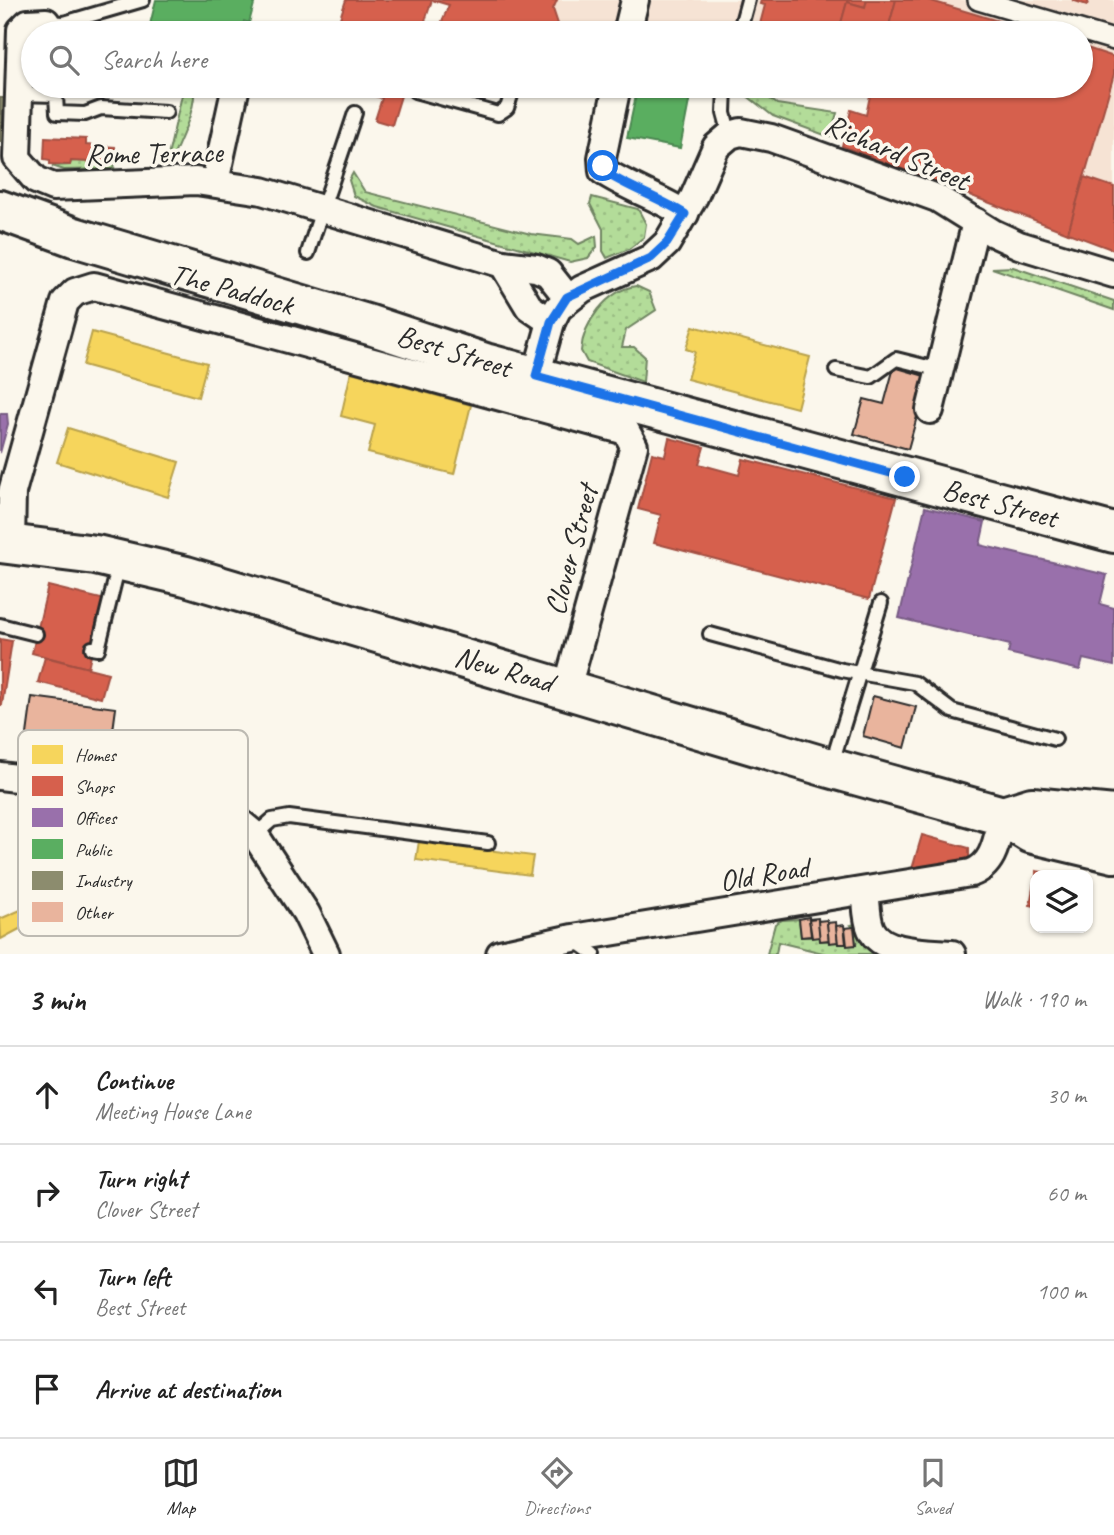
<!DOCTYPE html>
<html lang="en">
<head>
<meta charset="utf-8">
<style>
  body { margin:0; font-family:Caveat,sans-serif; background:#f6f6f6; color:#222 }
  .controls { position:absolute; right:21px; bottom:21px; display:grid; overflow:hidden; border-radius:14px; box-shadow:0 2px 5px #0004 }
  .controls button { width:63px; height:63px; display:grid; place-items:center; padding:0; border:0; border-bottom:2px solid #e0e0e0; background:#fff; color:#222; font:35px sans-serif }
  .stop { position:absolute; width:21px; height:21px; margin:-16px; border:5px solid #1a73e8; border-radius:50%; background:#fff }
  .stop.end { background:#1a73e8; border-color:#fff; box-shadow:0 2px 7px #0008 }
  .list { margin:0; padding:0; list-style:none }
  h2 { display:flex; justify-content:space-between; align-items:center; height:91px; margin:0; padding:0 28px; font-size:30px }
  h2 small { font-size:23px; font-weight:400; color:#767676 }
  .list li { display:grid; grid-template-columns:46px 1fr auto; gap:21px; align-items:center; box-sizing:border-box; height:98px; padding:0 28px; border-top:2px solid #e0e0e0 }
  .list b { display:block; font-size:26px; white-space:nowrap }
  .list p { margin:0; font-size:23px; white-space:nowrap; color:#767676 }
  .list em { font-size:23px; font-style:normal; color:#767676 }
  .icon { flex:none; width:38px; height:38px; fill:none; stroke:currentColor; stroke-width:2; stroke-linecap:round; stroke-linejoin:round }
  .map { position:relative; flex:none; width:1114px; height:954px; overflow:hidden }
  .search { position:absolute; background:#fff; box-shadow:0 2px 5px #0004; left:21px; right:21px; top:21px; height:77px; display:flex; align-items:center; gap:18px; box-sizing:border-box; padding:0 24px; border-radius:38px; color:#767676; font-size:26px }
  .sheet { height:483px; background:#fff }
  nav { display:flex; justify-content:space-around; align-items:center; box-sizing:border-box; height:98px; border-top:2px solid #e0e0e0; background:#fff; font-size:19px; color:#767676 }
  nav a { display:grid; justify-items:center; gap:4px }
  nav .on { color:#2b2b2b }
  .map>svg:first-child { display:block }
</style>
</head>
<body>
<div class="map">
<svg width="1114" height="954" viewBox="0 0 1114 954">
  <defs>
    <pattern id="grass-dots" width="8" height="8" patternUnits="userSpaceOnUse" patternTransform="scale(1.75)"><rect width="8" height="8" fill="#b3dc99"/><path d="M2 2h.1M6 6h.1" fill="none" stroke="#9abd84" stroke-width="1.8" stroke-linecap="round"/></pattern>
  </defs>
  <rect width="100%" height="100%" fill="#fbf7ec"/>
  <filter id="ink" filterUnits="userSpaceOnUse"><feTurbulence type="fractalNoise" baseFrequency=".0143" numOctaves="2"/><feDisplacementMap in="SourceGraphic" scale="14" xChannelSelector="R" yChannelSelector="G"/><feConvolveMatrix kernelMatrix="1 2 1 2 8 2 1 2 1" color-interpolation-filters="sRGB"/></filter>
  <g filter="url(#ink)">
    <g fill="#f6e3d4">
      <path d="M346,0H896L887,33H779L730,21L705,33H437L449,5L432,0L421,33H335Z"/>
      <path d="M928,0H1114V57L1081,46V33H1038Z"/>
      <path d="M1114,74V250L1068,233Z"/>
    </g>
    <g fill="url(#grass-dots)" stroke="#6f8462" stroke-width="2">
      <path d="M184,86H194C197,111 178,142 170,165H166Z"/>
      <path d="M747,86H771L769,98L777,104L837,113L830,137L773,116L746,95Z"/>
      <path d="M71,161L115,163L114,169L64,170L52,166L70,165Z"/>
      <path d="M353,173L365,192L531,234L572,239L579,244L596,236L597,247L588,258L570,262L377,207L354,196L349,180Z"/>
      <path d="M592,197L638,209L646,224L644,237L629,249L607,258L603,251V229L590,204Z"/>
      <path d="M1013,267L1114,301V310L992,268Z"/>
      <path d="M636,286L649,292L656,310L626,330L622,347H634L645,357L643,382L587,362L581,351C583,323 607,290 636,286Z"/>
      <path d="M799,919L801,937H820L821,941C836,939 843,946 856,944L854,928L851,925L859,923L887,954H827L778,942L776,954H767L775,924L782,920Z"/>
    </g>
    <g fill="#f6d55c" stroke="#b9a24d" stroke-width="2">
      <path d="M693,326L810,357L797,408L687,379L695,352L686,349Z"/>
      <path d="M92,332L207,363L198,397L83,365Z"/>
      <path d="M351,372L471,405L454,474L368,453L375,425L341,416Z"/>
      <path d="M68,428L179,462L168,497L57,462Z"/>
      <path d="M419,841L533,856L530,875L416,860Z"/>
      <path d="M34,904L40,918L1,939L0,919Z"/>
    </g>
    <g fill="#d6604d" stroke="#a35043" stroke-width="2">
      <path d="M346,0H557L553,9L561,33H437L449,5L432,0L421,33H335Z"/>
      <path d="M761,0H867L865,7L847,2L840,27L861,33H779L759,28L765,5L760,4Z"/>
      <path d="M867,0H896L887,33H861L840,27L847,2L865,7Z"/>
      <path d="M896,0H928L1038,33H887Z"/>
      <path d="M1072,0H1089L1087,5Z"/>
      <path d="M1081,46L1114,57V74L1068,233L842,146L851,110L866,115L872,86H1081Z"/>
      <path d="M338,86H404L392,125L375,120L382,98Z"/>
      <path d="M45,137L86,139V145L115,147V163L71,161L70,165L50,164V160L44,159Z"/>
      <path d="M1084,177L1114,187V250L1068,233Z"/>
      <path d="M669,438L704,447L699,464L739,475L743,459L896,498L869,599L654,543L661,515L638,509L652,453L665,456Z"/>
      <path d="M48,586L105,600L88,668L32,653Z"/>
      <path d="M0,639L12,641L2,705H0Z"/>
      <path d="M45,657L108,673L101,698L38,682Z"/>
      <path d="M922,835L969,848V858L912,869Z"/>
      <path d="M1036,871L1060,875H1036Z"/>
      <path d="M1035,877V906L1030,905Z"/>
    </g>
    <g fill="#9970ab" stroke="#785b85" stroke-width="2">
      <path d="M0,414H7L8,424L0,453Z"/>
      <path d="M925,507L985,522L980,545L1107,575L1100,604L1114,608V666L1083,659L1080,670L1008,653L1010,645L899,618Z"/>
    </g>
    <g fill="#5aae61" stroke="#4c8751" stroke-width="2">
      <path d="M156,0H255L249,23L244,21L241,33H148Z"/>
      <path d="M638,86H692L680,148L627,138Z"/>
    </g>
    <path fill="#8c8c6e" stroke="#6f6f5a" stroke-width="2" d="M0,98H7L4,141H0Z"/>
    <g fill="#e9b49d" stroke="#2b2b2b" stroke-width="2">
      <path d="M894,367L928,377L908,449L854,434L864,399L884,404Z"/>
      <path d="M873,696L916,707L905,748L863,736Z"/>
      <path d="M32,697L116,708L107,775L23,764Z"/>
      <path d="M809,917L811,936L801,937L799,919Z"/>
      <path d="M818,918L820,937L812,938L809,919Z"/>
      <path d="M827,920L829,940L820,941L818,921Z"/>
      <path d="M836,922L838,942L829,943L827,923Z"/>
      <path d="M844,925L846,944H838L836,926Z"/>
      <path d="M854,927L856,945L847,946L845,928Z"/>
    </g>
    <g fill="none" stroke-linecap="round" stroke-linejoin="round">
      <defs>
        <g id="service">
          <path d="M46,22L64,23L143,0"/>
          <path d="M739,33L748,0"/>
          <path d="M725,86L724,113L730,135"/>
          <path d="M415,91L498,114L507,108L514,86"/>
          <path d="M18,94L56,95L57,113L85,114L101,108L166,112"/>
          <path d="M308,253C323,205 340,160 355,113"/>
          <path d="M836,370L871,377L896,359L940,370"/>
          <path d="M0,625L36,634"/>
          <path d="M710,634L842,670L915,683L952,711L1055,739"/>
          <path d="M92,648L98,649L119,564"/>
          <path d="M832,763L881,603"/>
          <path d="M40,783L44,798L104,820L129,846"/>
          <path d="M255,835L272,820L289,817L488,843"/>
          <path d="M576,941L594,954"/>
        </g>
        <path id="pedestrian" d="M978,0L1114,40"/>
        <g id="minor">
          <path d="M46,22L28,23L21,30L17,158L36,180L53,187L196,181L262,191L503,264L536,268L548,273L567,297"/>
          <path d="M627,33L635,0"/>
          <path d="M617,86L602,158L603,171C629,188 658,197 685,214"/>
          <path d="M215,182L236,86"/>
          <path d="M503,264L529,307L551,322"/>
          <path d="M536,376L551,322L558,308L582,289L651,258L667,243L694,197L716,147L730,135L741,132L771,138L937,198L993,233L1019,245L1114,274"/>
          <path d="M930,410L976,222"/>
          <path d="M11,544L12,492L65,302L75,292L94,286L626,431L634,446L567,688"/>
          <path d="M0,776L199,800L226,811L255,835L306,913L326,954"/>
          <path d="M865,891C867,903 866,918 871,929C882,954 928,952 952,954"/>
          <path d="M500,954L573,938L971,873C995,865 997,838 1003,816"/>
        </g>
        <g id="primary">
          <path d="M0,210L74,237L370,325L485,363L1114,533"/>
          <path d="M0,543L96,555L186,576L830,768L1003,816L1030,833L1114,853"/>
          <path d="M1003,816L1032,807L1114,815"/>
        </g>
      </defs>
      <use href="#service" stroke="#2b2b2b" stroke-width="18"/>
      <use href="#pedestrian" stroke="#2b2b2b" stroke-width="24"/>
      <use href="#minor" stroke="#2b2b2b" stroke-width="32"/>
      <use href="#primary" stroke="#2b2b2b" stroke-width="44"/>
      <use href="#service" stroke="#fbf7ec" stroke-width="12"/>
      <use href="#pedestrian" stroke="#fbf7ec" stroke-width="19"/>
      <use href="#minor" stroke="#fbf7ec" stroke-width="26"/>
      <use href="#primary" stroke="#fbf7ec" stroke-width="38"/>
    </g>
  </g>
  <g fill="none" stroke-linecap="round" stroke-linejoin="round" filter="url(#ink)">
    <path stroke="#1a73e8" stroke-width="9" d="M603,166V171C629,188 658,197 685,214L667,243L651,258L567,297L551,322L536,376L905,477"/>
  </g>
  <g text-anchor="middle" dominant-baseline="central" stroke-width="7" stroke-linejoin="round" paint-order="stroke">
    <g font-size="30" fill="#2b2b2b" stroke="#fbf7ec">
      <text transform="translate(897 152) rotate(23)">Richard Street</text>
      <text transform="translate(154 153) rotate(-1)">Rome Terrace</text>
      <text transform="translate(232 289) rotate(15)">The Paddock</text>
      <text transform="translate(454 351) rotate(17)">Best Street</text>
      <text transform="translate(1000 503) rotate(15)">Best Street</text>
      <text transform="translate(571 550) rotate(-75)">Clover Street</text>
      <text transform="translate(504 669) rotate(16)">New Road</text>
      <text transform="translate(764 874) rotate(-9)">Old Road</text>
    </g>
  </g>
  <rect x="18" y="730" width="230" height="206" rx="10" fill="#fbf7ec" stroke="#bdbab2" stroke-width="2"/>
  <rect x="32" y="745" width="31" height="19" fill="#f6d55c"/>
  <rect x="32" y="776" width="31" height="20" fill="#d6604d"/>
  <rect x="32" y="808" width="31" height="19" fill="#9970ab"/>
  <rect x="32" y="839" width="31" height="20" fill="#5aae61"/>
  <rect x="32" y="871" width="31" height="19" fill="#8c8c6e"/>
  <rect x="32" y="902" width="31" height="20" fill="#e9b49d"/>
  <g font-size="19" fill="#2b2b2b">
    <text x="75" y="761">Homes</text>
    <text x="75" y="793">Shops</text>
    <text x="75" y="824">Offices</text>
    <text x="75" y="856">Public</text>
    <text x="75" y="887">Industry</text>
    <text x="75" y="919">Other</text>
  </g>
</svg>
<div class="controls">
<button><svg class="icon" aria-label="layers" viewBox="0 0 24 24"><path d="M12 4l9 5-9 5-9-5zM3 14l9 5 9-5"/></svg></button>
</div>
<div class="stop" style="left:603px;top:166px"></div>
<div class="stop end" style="left:905px;top:477px"></div>
<div class="search"><svg class="icon" aria-label="search" viewBox="0 0 24 24"><circle cx="10" cy="10" r="6"/><path d="M15 15l6 6"/></svg>Search here</div>
</div>
<section class="sheet">
<h2>3 min<small>Walk · 190 m</small></h2>
<ul class="list">
<li><svg class="icon" aria-label="ahead" viewBox="0 0 24 24"><path d="M12 20V5M6 11l6-6 6 6"/></svg><div><b>Continue</b><p>Meeting House Lane</p></div><em>30 m</em></li>
<li><svg class="icon" aria-label="right" viewBox="0 0 24 24"><path d="M7 20v-9h11M14 6l5 5-5 5"/></svg><div><b>Turn right</b><p>Clover Street</p></div><em>60 m</em></li>
<li><svg class="icon" aria-label="left" viewBox="0 0 24 24"><path d="M17 20v-9H6M10 6l-5 5 5 5"/></svg><div><b>Turn left</b><p>Best Street</p></div><em>100 m</em></li>
<li><svg class="icon" aria-label="arrive" viewBox="0 0 24 24"><path d="M6 21V4h12l-3 4 3 4H6"/></svg><div><b>Arrive at destination</b></div></li>
</ul>
</section>
<nav>
<a class="on"><svg class="icon" aria-label="map" viewBox="0 0 24 24"><path d="M3 6l6-2 6 2 6-2v14l-6 2-6-2-6 2zM9 4v14M15 6v14"/></svg>Map</a>
<a><svg class="icon" aria-label="directions" viewBox="0 0 24 24"><path d="M12 3l9 9-9 9-9-9zM9 14v-3h6M13 9l2 2-2 2"/></svg>Directions</a>
<a><svg class="icon" aria-label="saved" viewBox="0 0 24 24"><path d="M7 4h10v16l-5-4-5 4z"/></svg>Saved</a>
</nav>
</body>
</html>
